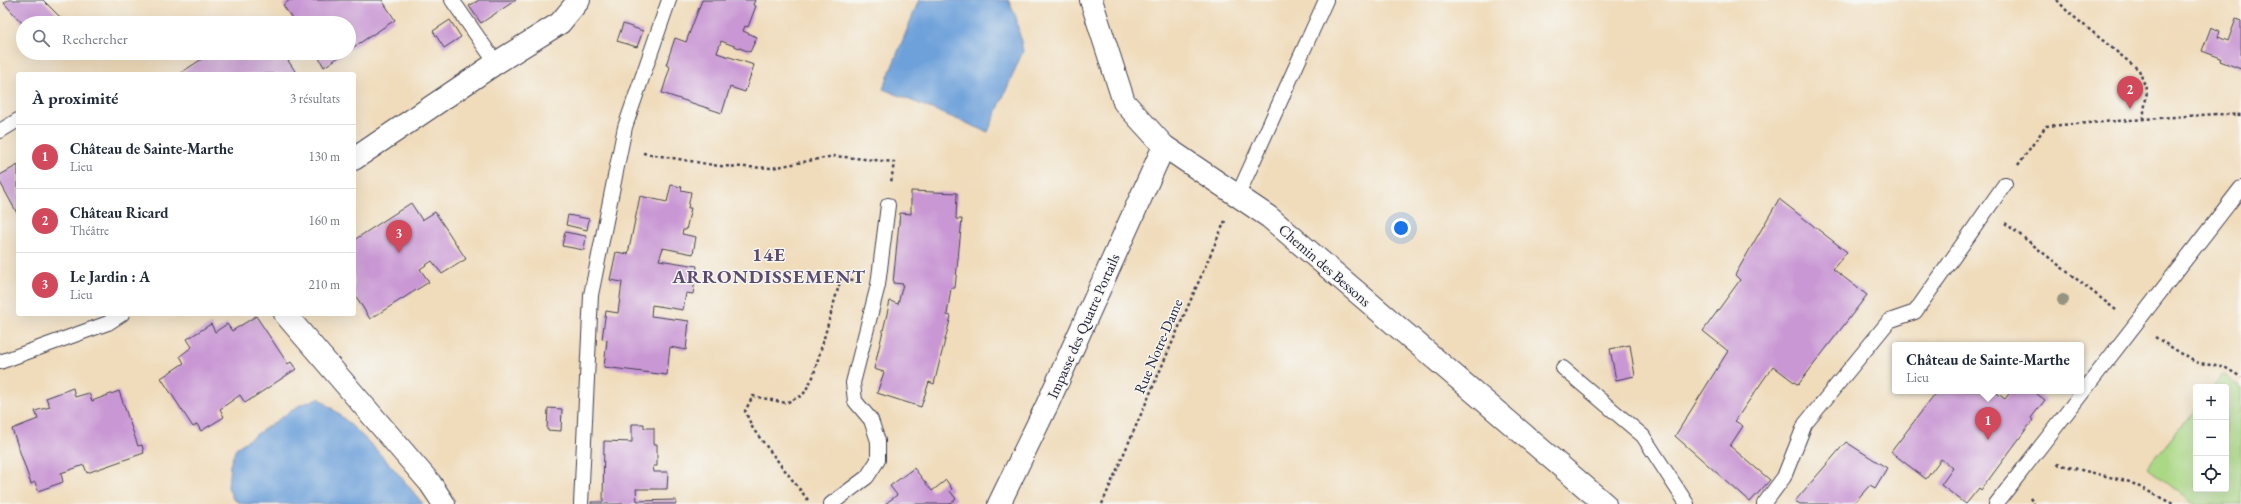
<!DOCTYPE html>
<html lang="fr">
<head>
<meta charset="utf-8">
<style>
  body { margin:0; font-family:"EB Garamond",serif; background:#f2f2f3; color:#1f2937 }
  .controls { position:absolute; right:12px; bottom:12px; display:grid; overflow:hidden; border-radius:4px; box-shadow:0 4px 16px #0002 }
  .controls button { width:36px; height:36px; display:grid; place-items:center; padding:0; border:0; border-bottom:1px solid #e0e1e3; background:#fff; color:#1f2937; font:20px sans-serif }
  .you { position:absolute; left:1401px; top:228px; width:14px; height:14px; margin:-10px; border:3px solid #fff; border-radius:50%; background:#1a73e8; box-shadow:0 0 0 6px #1a73e833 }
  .badge { display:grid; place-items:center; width:26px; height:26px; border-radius:50%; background:#d1495b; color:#fff; font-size:13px; font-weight:700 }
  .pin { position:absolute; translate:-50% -33px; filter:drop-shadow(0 1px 2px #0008) }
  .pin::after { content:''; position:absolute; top:21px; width:14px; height:12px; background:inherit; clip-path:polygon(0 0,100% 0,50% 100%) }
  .popup { position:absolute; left:1892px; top:342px; width:192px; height:52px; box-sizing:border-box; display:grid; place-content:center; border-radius:4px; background:#fff; filter:drop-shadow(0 1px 3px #0005); font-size:13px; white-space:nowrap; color:#747a83 }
  .popup b { font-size:15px; color:#1f2937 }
  .popup::after { content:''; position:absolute; left:50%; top:100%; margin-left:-8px; border:8px solid transparent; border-top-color:#fff }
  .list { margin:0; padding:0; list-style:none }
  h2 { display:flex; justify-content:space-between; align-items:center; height:52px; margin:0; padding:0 16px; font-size:17px }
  h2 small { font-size:13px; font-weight:400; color:#747a83 }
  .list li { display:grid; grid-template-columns:26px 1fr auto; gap:12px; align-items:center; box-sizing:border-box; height:64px; padding:0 16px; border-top:1px solid #e0e1e3 }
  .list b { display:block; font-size:15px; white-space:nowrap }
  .list p { margin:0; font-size:13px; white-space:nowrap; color:#747a83 }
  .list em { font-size:13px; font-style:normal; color:#747a83 }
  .icon { flex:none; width:22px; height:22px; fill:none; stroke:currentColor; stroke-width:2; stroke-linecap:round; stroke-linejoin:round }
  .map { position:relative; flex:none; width:2241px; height:504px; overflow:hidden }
  .search { position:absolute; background:#fff; box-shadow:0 4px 16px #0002; left:16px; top:16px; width:340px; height:44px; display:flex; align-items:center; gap:10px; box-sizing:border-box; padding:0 14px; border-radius:22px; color:#747a83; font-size:15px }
  .panel { position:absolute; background:#fff; box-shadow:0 4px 16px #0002; left:16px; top:72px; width:340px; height:244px; border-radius:4px }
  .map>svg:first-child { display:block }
</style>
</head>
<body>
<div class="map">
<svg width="2241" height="504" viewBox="0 0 2241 504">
  <rect width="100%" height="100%" fill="#f6f6f2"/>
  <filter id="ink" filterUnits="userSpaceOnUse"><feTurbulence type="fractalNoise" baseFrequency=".025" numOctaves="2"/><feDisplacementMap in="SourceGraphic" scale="8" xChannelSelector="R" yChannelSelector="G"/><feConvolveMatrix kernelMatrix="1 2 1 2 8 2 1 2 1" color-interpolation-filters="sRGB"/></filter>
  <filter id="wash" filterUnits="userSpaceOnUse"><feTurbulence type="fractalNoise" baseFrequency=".012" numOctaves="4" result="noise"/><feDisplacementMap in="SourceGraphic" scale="16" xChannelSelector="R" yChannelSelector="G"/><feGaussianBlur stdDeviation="0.9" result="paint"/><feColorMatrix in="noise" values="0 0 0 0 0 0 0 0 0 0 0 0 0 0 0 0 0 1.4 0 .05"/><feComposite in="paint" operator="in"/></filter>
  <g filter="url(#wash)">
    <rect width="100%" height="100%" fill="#f0dcbb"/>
    <path fill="#abd885" stroke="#667d60" d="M2223,374L2241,387V504H2193L2147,468L2196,408V489H2226V387H2213Z"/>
    <g fill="#6ea1da" stroke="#48628a">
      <path d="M919,0H1008L1016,17L1023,51L988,132L883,89Z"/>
      <path d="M319,398C356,426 395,468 423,504H242L233,499L228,487L230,465L236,448L300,405Z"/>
    </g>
    <g id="blocks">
      <g fill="#c997d4">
        <path d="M8,0H43L62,19L57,23H22L4,3Z"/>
        <path d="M290,0H382L395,20L349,50V23H295L283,5Z"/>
        <path d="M479,0H516L481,23L469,6Z"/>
        <path d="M702,0H755L753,5L756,6L748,27L745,26L743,31L757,37L750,52L721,41L717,53L754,65L745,92L730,87L722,113L662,93L670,67L666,65L675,38L686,42Z"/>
        <path d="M2236,19L2241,21V69L2220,61L2221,58L2202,51L2211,27L2220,31L2218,37L2228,41Z"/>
        <path d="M450,20L461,37L444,48L433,31Z"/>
        <path d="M623,24L643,31L637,47L617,41Z"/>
        <path d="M211,53H283L297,74H179Z"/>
        <path d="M316,53H345L324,67Z"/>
        <path d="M18,165V215L0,182V175Z"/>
        <path d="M671,185L682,187L681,190L691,192L688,208H691L686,230H683L682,234L696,237L693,254L663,248L659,260L697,266L693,294L686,293L683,310L652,305L651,316L689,321L686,350L670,347L667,375L604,367L607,340L602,339L606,311L618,313L622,282L610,280L616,252L628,254L640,196L667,202Z"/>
        <path d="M911,191L957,193L956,219H962L955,288H951L947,315L951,316L934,384L929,382L921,407L877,393L884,372L874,369L890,301L898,304L903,284L893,283L900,213L911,214Z"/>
        <path d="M1779,199L1847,252L1833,269L1867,295L1798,385L1773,366L1735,421L1743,426L1730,446L1770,480L1750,502L1675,436L1728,351L1703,331L1740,280L1735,275Z"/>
        <path d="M411,203L422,220L435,212L466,259L442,274L432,261L420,269L429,282L370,319L354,293V240Z"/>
        <path d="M568,215L589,219L587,230L566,225Z"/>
        <path d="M565,232L586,236L584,250L562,246Z"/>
        <path d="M256,316L288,364L291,362L296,369L245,403L240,395L220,409L224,417L201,431L197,424L193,427L161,378L184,363L180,356L192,347L187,339L211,324L215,332L227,324L232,331Z"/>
        <path d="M1630,345L1635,376L1616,380L1610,349Z"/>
        <path d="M73,388L75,397L89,393L92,401L119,391L138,446L142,445L144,453L87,473L84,465L61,473L63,482L38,491L35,482L31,484L12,429L38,419L35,411L50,407L46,398Z"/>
        <path d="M1937,391H1994L2005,399L2011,391H2033L2045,400L2031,418L2033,420L1981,490L1979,488L1966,504L1941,485L1953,468L1941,459L1926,479L1891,452Z"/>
        <path d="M548,408L562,409L561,431L547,430Z"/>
        <path d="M632,424H644V428H654V444H657V466H653L654,472H668L667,489H636L637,501L676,500V504H591V502H603L604,441L632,442Z"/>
        <path d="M1846,442L1887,468L1875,488L1870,485L1853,504H1800L1795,501Z"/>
        <path d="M914,468L932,491L946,480L952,489L950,491L956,499L950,504H885L897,495L890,486Z"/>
      </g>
    </g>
  </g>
  <g filter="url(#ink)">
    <use href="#blocks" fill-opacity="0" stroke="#413e4e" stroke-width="1"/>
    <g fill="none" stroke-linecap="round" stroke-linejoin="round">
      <defs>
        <g id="service">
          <path d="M452,0L496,63"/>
          <path d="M0,131L18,120"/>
          <path d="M1237,197L1326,0"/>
          <path d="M0,362L108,323L122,314"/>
          <path d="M1563,368L1643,436L1687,504"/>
          <path d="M581,504L591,295L625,127L669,0"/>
          <path d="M831,504L867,477L878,460V441L871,420L855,401L853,383L878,285L888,205"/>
          <path d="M1764,504L1784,477L1805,424L1889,321L1915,312L2005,184"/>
          <path d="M1996,504L2241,188"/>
        </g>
        <g id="minor">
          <path d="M1091,0L1124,102L1164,146L1269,217L1605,504"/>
          <path d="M354,159L496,63L560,23L579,0"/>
          <path d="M285,314L430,483L444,504"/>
          <path d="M999,504L1047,405L1164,146"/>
        </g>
      </defs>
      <use href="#service" stroke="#413e4e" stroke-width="16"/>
      <use href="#minor" stroke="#413e4e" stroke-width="24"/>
      <g stroke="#413e4e" stroke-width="2.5" stroke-dasharray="3 3" stroke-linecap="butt">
        <path d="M2057,0L2068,12L2139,70L2147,91L2143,119"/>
        <path d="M643,153L719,166L772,168L834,156L894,162L891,183"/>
        <path d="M2018,165L2046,126L2216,114L2241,115"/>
        <path d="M2005,223L2116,310"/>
        <path d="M2155,337L2195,362L2226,368L2241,377"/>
        <path d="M2057,464L2130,482L2173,504"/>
        <path d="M2030,498L2034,504"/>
        <path d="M808,500L753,429L745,411L753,396L786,403L803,395L813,377L841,278L854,280"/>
        <path d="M1102,504L1225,221"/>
      </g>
      <use href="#service" stroke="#fff" stroke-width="14"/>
      <use href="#minor" stroke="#fff" stroke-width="22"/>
    </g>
    <circle fill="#959481" cx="2063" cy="300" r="6"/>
  </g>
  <g text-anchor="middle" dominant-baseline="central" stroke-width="3" stroke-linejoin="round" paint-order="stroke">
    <g font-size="15" fill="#22223b" stroke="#f6f6f2">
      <text transform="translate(1325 265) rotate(41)">Chemin des Bessons</text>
      <text transform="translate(1083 326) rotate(-66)">Impasse des Quatre Portails</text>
      <text transform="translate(1158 346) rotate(-67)">Rue Notre-Dame</text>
    </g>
    <g font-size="19" font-weight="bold" letter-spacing="1" fill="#5c4b71" stroke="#f6f6f2">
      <text x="769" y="254">14E<tspan x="769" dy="22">ARRONDISSEMENT</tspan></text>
    </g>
  </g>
</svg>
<div class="controls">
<button>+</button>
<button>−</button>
<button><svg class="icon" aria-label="locate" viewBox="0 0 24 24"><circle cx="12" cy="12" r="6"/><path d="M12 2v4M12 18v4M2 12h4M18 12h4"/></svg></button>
</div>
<div class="you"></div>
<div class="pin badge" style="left:1988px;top:440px">1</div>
<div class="popup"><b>Château de Sainte-Marthe</b>Lieu</div>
<div class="pin badge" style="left:2130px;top:109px">2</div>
<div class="pin badge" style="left:399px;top:253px">3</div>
<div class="search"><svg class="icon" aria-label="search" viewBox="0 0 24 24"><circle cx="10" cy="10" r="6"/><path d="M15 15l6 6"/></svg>Rechercher</div>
<section class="panel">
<h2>À proximité<small>3 résultats</small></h2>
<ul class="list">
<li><span class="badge">1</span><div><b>Château de Sainte-Marthe</b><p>Lieu</p></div><em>130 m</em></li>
<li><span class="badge">2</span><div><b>Château Ricard</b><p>Théâtre</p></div><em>160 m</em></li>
<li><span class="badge">3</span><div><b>Le Jardin : A</b><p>Lieu</p></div><em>210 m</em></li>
</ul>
</section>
</div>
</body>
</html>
